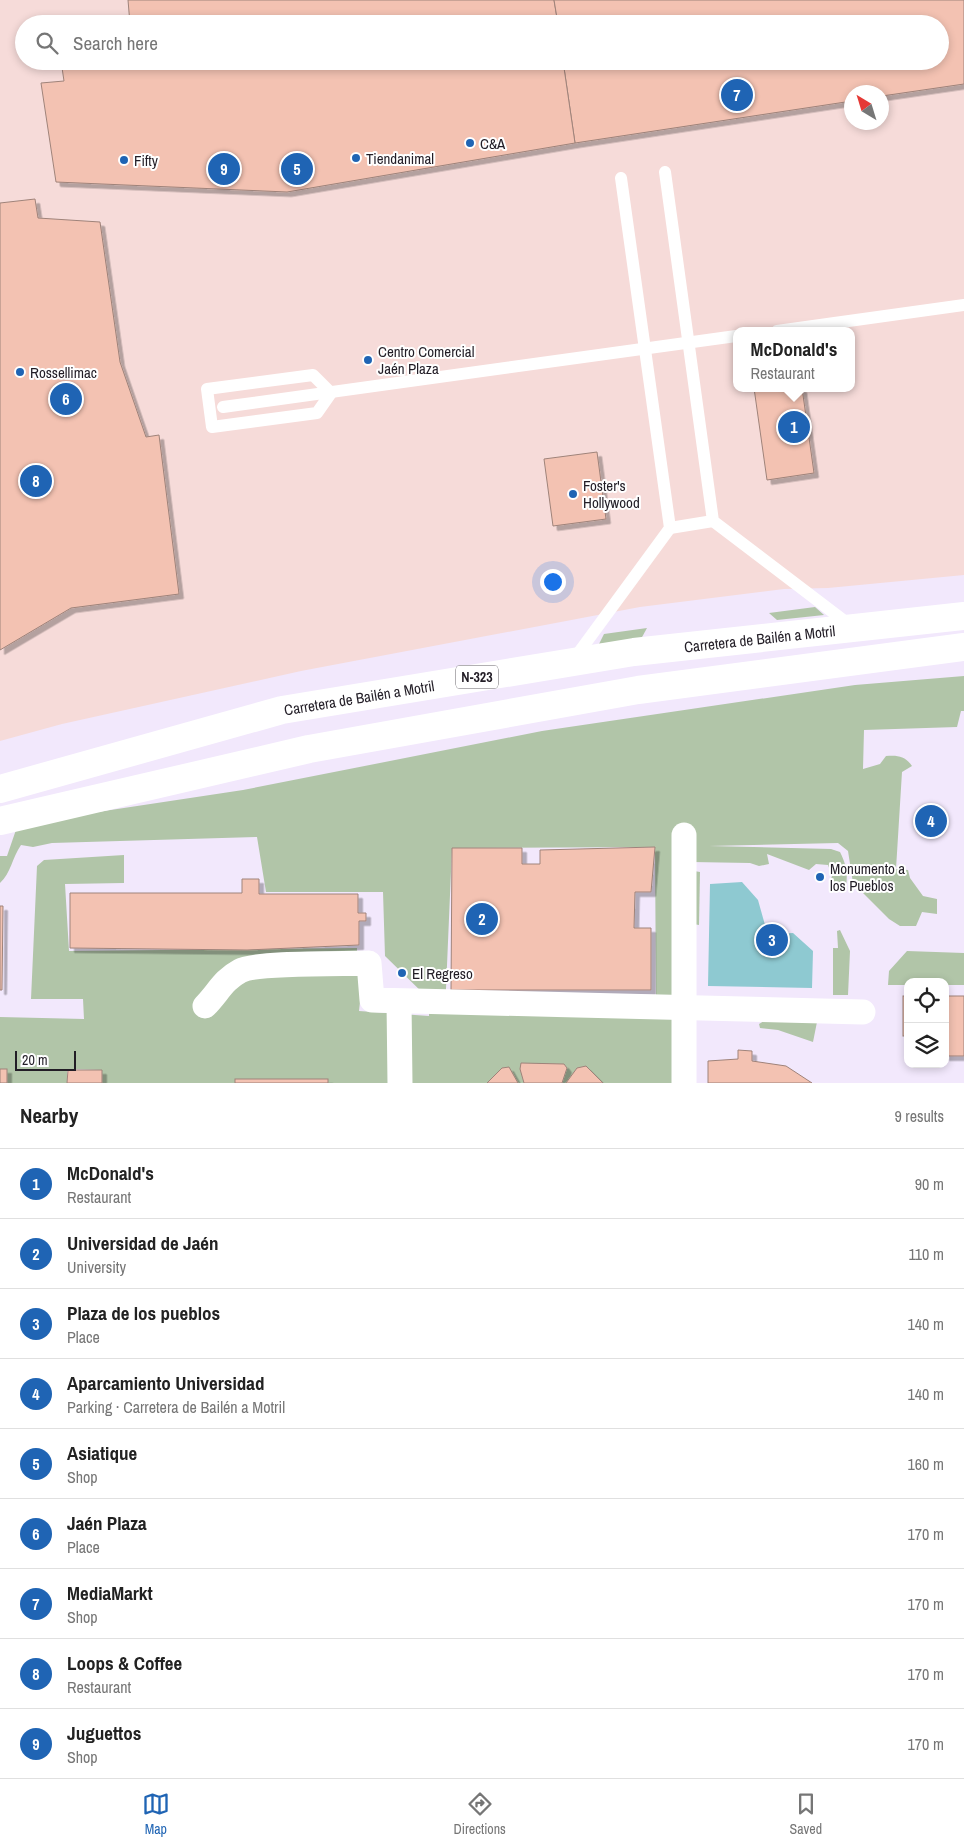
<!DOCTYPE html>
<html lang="en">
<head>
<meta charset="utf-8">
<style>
  body { margin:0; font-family:"Archivo Narrow",sans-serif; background:#f2f2f2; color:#222 }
  .controls { position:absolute; right:15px; bottom:15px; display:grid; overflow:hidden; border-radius:10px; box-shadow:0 2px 8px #0003 }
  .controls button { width:45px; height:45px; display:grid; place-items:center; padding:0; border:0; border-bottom:1px solid #e0e0e0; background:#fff; color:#222; font:25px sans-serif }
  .compass { position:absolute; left:844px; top:85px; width:45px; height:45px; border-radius:50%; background:#fff; box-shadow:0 2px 8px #0003; rotate:322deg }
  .scale { position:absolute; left:15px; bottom:12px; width:61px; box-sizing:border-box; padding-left:5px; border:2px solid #221d26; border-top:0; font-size:14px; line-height:18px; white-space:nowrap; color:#221d26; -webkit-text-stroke:4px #fff; paint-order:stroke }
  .you { position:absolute; left:552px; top:581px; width:18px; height:18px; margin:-12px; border:4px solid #fff; border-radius:50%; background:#1a73e8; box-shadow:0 0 0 8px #1a73e833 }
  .badge { display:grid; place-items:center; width:32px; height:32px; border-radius:50%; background:#1f64b4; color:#fff; font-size:16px; font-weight:700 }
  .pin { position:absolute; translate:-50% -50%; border:2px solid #fff; box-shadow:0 1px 5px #0006 }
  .popup { position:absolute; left:733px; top:327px; width:122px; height:65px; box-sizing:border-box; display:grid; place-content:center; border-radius:10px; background:#fff; filter:drop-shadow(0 1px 4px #0005); font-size:16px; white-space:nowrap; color:#767676 }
  .popup b { font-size:19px; color:#222 }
  .popup::after { content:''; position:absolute; left:50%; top:100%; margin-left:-10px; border:10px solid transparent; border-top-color:#fff }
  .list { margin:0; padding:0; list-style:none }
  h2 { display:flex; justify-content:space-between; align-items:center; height:65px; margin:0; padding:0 20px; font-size:21px }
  h2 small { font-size:16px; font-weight:400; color:#767676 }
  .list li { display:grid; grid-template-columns:32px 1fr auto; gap:15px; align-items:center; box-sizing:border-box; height:70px; padding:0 20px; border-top:1px solid #e0e0e0 }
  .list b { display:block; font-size:19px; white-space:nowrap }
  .list p { margin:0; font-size:16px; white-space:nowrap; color:#767676 }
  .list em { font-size:16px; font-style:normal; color:#767676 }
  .icon { flex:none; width:28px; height:28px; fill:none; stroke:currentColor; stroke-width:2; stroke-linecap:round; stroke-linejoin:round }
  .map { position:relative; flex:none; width:964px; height:1083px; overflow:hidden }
  .search { position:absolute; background:#fff; box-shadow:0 2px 8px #0003; left:15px; right:15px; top:15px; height:55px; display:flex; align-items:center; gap:12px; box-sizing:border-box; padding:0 18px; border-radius:28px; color:#767676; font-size:19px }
  .sheet { height:695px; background:#fff }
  nav { display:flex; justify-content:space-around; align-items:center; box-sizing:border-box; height:70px; border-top:1px solid #e0e0e0; background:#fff; font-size:14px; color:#767676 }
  nav a { display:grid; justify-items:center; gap:2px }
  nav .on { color:#1f64b4 }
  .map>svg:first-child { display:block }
</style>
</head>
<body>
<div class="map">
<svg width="964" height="1083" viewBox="0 0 964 1083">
  <defs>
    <filter id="shadow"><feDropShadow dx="4.5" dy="4.5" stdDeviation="0" flood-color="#0004"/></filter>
  </defs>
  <rect width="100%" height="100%" fill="#f2e8fc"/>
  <path fill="#f6dbd9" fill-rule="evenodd" d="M0,0H964V575L828,588L784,589L640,607L301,671L62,724L0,741ZM24,24H940V61H24ZM852,92H882V122H852ZM736,331H852V388H736Z"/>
  <g fill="#b1c5a8">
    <path d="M815,607L824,615L777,620L769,613Z"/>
    <path d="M647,628L641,639L599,644L604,634Z"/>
    <path d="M964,676V711H961L957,727L864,730L863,769L880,764L886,756C898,755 905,756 912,766L902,772L896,869L908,870L910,878L923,896L937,899V914L922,912L916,926H900L889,919L853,883L848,851L838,843L709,846L831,849L840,852C846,864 848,873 846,886L830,882L832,876L828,865L816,864L809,870L767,854L769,864L759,866L750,863L692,862L672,1002H656L655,847L452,848L445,1012L674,1017V1083H328V1079L235,1080V1083H102V1070L67,1069V1083H7V1069H0V1017L84,1019L83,999H31L37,866L44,860L124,855V883L65,884L69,951L357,948V957L363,974L359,1011L429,1016V999L385,956L383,892H266L257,837L52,843L33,847L21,845C12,858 11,873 0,883V856H7L18,824L243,790L542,731L855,685Z"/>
    <path d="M694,871L700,872L699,925L693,924Z"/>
    <path d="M840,930L850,951L848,995H833V948H838L837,931Z"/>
    <path d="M907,951L964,953V985H945V982H908V985H888L889,971Z"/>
    <path d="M764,1021L817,1022L813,1042L778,1030L760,1028L759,1024Z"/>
  </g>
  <path fill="#8ec9d1" d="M742,882L758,900L765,925L774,934L793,933L813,951L812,988L708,986L710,884Z"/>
  <g fill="#f3c2b2" stroke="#9f837a" filter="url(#shadow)">
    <path d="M128,0H554L558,24H130Z"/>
    <path d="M554,0H964V84L882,96V92H852V101L575,143L563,61H940V24H558Z"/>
    <path d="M61,61H563L575,143L287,192L56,182L41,83L64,81Z"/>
    <path d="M35,199L38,218L100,222L120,362L146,437L159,435L179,594L71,608L0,650V203Z"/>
    <path d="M754,388H802L814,473L767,480Z"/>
    <path d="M597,452L606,519L553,526L544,459Z"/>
    <path d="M655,847L651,892H635L634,928H651V990H451L452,848H522V864H540V850Z"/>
    <path d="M242,879H259V894H358V913H366V921H359V945L247,950L70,948V893H242Z"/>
    <path d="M0,906H3L2,990H0Z"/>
    <rect x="903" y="996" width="5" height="40"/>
    <rect x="945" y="996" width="19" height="60"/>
    <path d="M738,1050L752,1051V1061L786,1066L812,1083H708V1061L738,1059Z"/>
    <path d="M521,1063L564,1064L567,1068L562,1083H524L520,1069Z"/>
    <path d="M586,1066L603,1083H566L577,1068Z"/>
    <path d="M509,1067L518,1083H487L502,1068Z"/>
    <rect x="0" y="1069" width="7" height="14"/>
    <path d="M68,1070H102V1083H67Z"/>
    <rect x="235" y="1079" width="93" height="4"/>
  </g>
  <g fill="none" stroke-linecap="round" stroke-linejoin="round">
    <g stroke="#fff" stroke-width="12">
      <path d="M665,172L713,521L851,626"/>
      <path d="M777,331L964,305"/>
      <path d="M313,375L331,393L317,413L212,427L207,389Z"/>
      <path d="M223,407L736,336"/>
      <path d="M670,528L713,521"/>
      <path d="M574,659L670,528L621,178"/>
    </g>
    <g stroke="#fff" stroke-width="25">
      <path d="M684,835V1083"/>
      <path d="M399,1002L400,1083"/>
      <path d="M205,1006C218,993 223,980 240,971C255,962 345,964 369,963L372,1000L863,1012"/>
    </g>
    <g stroke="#fff" stroke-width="28">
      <path id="s1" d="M0,789L282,710L634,652L964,616"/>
      <path d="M0,821L309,749L638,690L964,647"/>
    </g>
  </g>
  <g fill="#1f64b4" stroke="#fff" stroke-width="2">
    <circle cx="470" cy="143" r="5"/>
    <circle cx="356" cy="158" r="5"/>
    <circle cx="124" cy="160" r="5"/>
    <circle cx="368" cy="360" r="5"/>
    <circle cx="20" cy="372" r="5"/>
    <circle cx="573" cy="494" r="5"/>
    <circle cx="820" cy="877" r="5"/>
    <circle cx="402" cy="973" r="5"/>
  </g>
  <g text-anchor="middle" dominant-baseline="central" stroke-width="4" stroke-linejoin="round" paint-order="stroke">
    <rect fill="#fff" stroke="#646167" stroke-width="1" x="456" y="665.5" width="42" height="23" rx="4"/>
    <g font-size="14" font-weight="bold" fill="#221d26">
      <text x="477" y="677">N-323</text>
    </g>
    <g font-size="15" fill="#221d26" stroke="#fff" text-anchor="start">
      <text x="480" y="143">C&amp;A</text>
      <text x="366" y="158">Tiendanimal</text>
      <text x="134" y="160">Fifty</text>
      <text x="378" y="351">Centro Comercial<tspan x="378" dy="17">Jaén Plaza</tspan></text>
      <text x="30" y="372">Rossellimac</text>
      <text x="583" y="485">Foster's<tspan x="583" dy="17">Hollywood</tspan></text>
      <text x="830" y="868">Monumento a<tspan x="830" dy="17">los Pueblos</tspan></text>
      <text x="412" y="973">El Regreso</text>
    </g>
    <g font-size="15" fill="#221d26" stroke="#fff">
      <text stroke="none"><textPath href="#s1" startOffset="776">Carretera de Bailén a Motril</textPath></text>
      <text stroke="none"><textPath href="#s1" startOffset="371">Carretera de Bailén a Motril</textPath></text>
    </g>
  </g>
</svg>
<div class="controls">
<button><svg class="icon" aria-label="locate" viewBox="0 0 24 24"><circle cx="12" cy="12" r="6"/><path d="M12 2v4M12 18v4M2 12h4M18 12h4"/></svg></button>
<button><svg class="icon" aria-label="layers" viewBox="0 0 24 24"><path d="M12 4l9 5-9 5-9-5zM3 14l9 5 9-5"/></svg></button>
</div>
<svg class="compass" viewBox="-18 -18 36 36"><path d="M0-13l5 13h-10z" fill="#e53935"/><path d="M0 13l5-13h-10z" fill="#767676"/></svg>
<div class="scale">20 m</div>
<div class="you"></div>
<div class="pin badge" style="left:794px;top:427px">1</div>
<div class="popup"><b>McDonald's</b>Restaurant</div>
<div class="pin badge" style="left:482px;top:919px">2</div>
<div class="pin badge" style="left:772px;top:940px">3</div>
<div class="pin badge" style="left:931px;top:821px">4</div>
<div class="pin badge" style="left:297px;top:169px">5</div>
<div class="pin badge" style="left:66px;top:399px">6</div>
<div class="pin badge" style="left:737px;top:95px">7</div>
<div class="pin badge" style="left:36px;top:481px">8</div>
<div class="pin badge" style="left:224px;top:169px">9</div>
<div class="search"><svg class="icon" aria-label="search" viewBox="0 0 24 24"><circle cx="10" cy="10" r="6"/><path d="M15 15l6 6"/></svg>Search here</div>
</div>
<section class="sheet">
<h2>Nearby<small>9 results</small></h2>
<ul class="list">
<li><span class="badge">1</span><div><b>McDonald's</b><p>Restaurant</p></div><em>90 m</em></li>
<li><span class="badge">2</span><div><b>Universidad de Jaén</b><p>University</p></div><em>110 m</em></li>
<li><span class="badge">3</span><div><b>Plaza de los pueblos</b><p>Place</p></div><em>140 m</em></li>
<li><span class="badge">4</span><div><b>Aparcamiento Universidad</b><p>Parking · Carretera de Bailén a Motril</p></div><em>140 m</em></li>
<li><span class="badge">5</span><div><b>Asiatique</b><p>Shop</p></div><em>160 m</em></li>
<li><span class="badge">6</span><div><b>Jaén Plaza</b><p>Place</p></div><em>170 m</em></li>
<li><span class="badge">7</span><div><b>MediaMarkt</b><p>Shop</p></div><em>170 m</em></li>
<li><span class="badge">8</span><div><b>Loops &amp; Coffee</b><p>Restaurant</p></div><em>170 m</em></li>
<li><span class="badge">9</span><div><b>Juguettos</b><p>Shop</p></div><em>170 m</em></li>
</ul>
</section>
<nav>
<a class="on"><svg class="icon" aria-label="map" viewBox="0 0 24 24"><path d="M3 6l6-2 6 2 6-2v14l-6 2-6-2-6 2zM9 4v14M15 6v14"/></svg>Map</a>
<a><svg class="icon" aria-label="directions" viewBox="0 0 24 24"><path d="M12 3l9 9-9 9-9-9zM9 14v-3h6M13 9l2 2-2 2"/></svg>Directions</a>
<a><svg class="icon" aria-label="saved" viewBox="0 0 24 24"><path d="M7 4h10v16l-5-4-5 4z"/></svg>Saved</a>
</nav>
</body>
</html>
